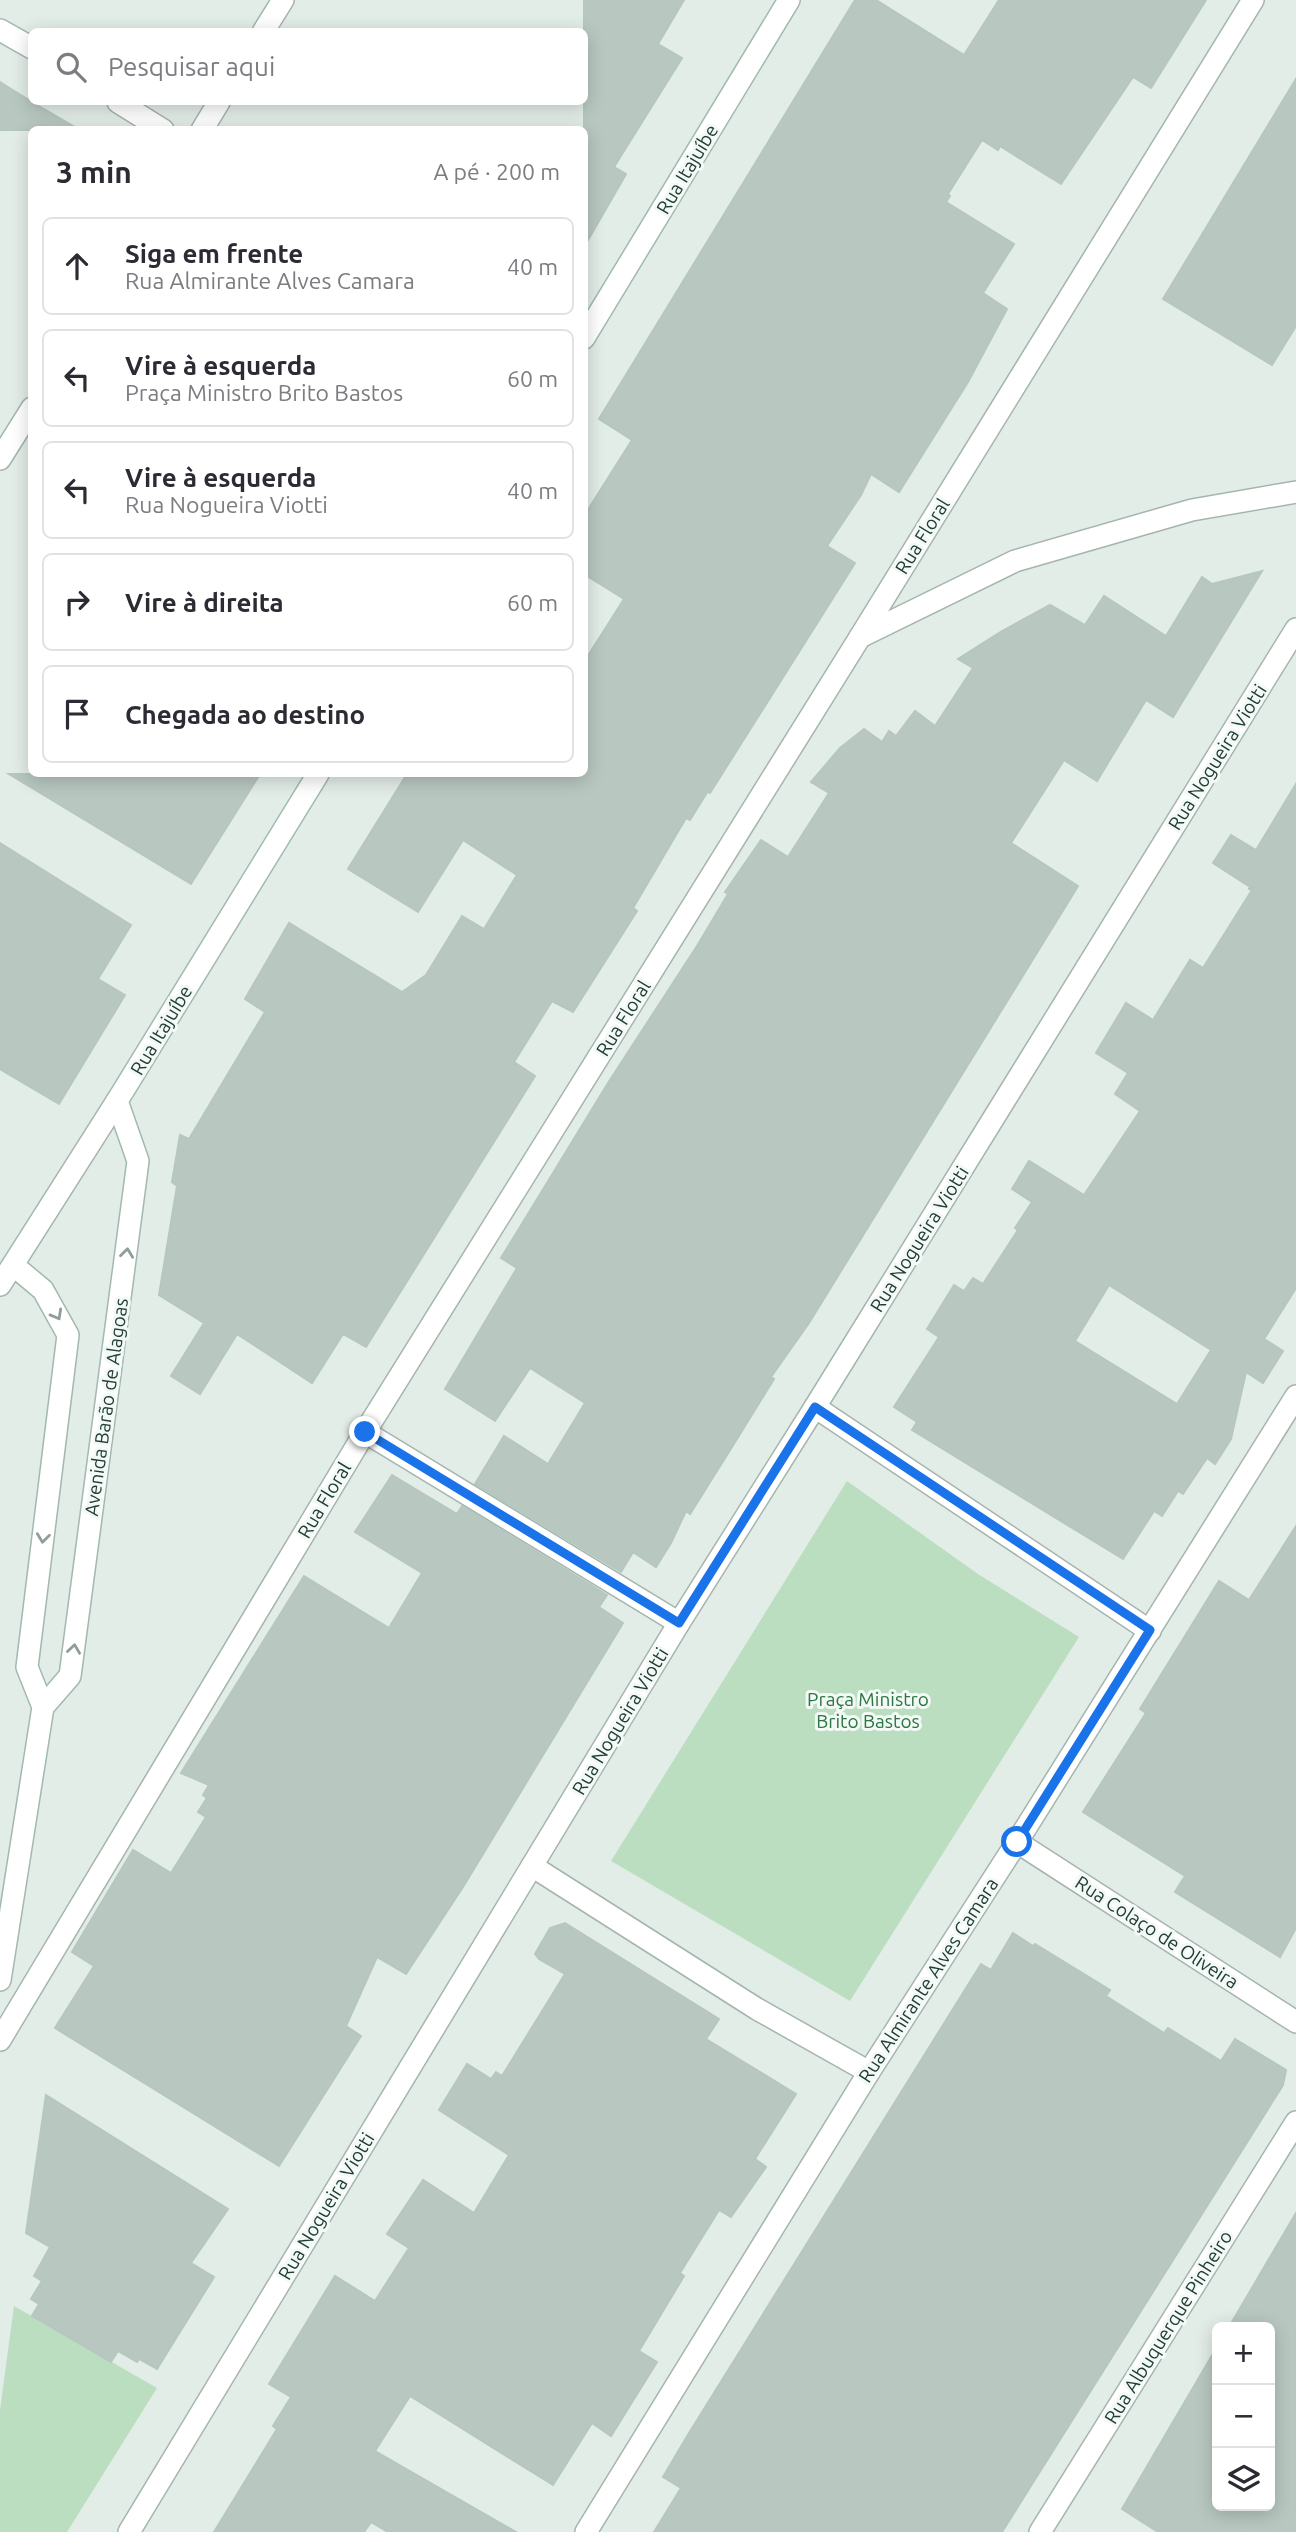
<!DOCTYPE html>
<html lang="pt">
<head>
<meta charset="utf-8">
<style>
  body { margin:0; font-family:Ubuntu,sans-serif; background:#f2f2f3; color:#2b2b33 }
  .controls { position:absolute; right:21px; bottom:21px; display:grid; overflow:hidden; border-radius:10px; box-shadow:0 4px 18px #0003 }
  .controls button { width:63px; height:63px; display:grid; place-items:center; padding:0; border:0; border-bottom:2px solid #e1e1e2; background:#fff; color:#2b2b33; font:35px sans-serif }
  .stop { position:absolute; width:21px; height:21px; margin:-16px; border:5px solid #1a73e8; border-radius:50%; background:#fff }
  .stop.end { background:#1a73e8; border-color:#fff; box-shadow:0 2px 7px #0008 }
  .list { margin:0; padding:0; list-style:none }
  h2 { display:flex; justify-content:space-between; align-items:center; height:91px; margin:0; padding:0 28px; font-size:30px }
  h2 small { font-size:23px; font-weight:400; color:#7c7c81 }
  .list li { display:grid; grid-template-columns:46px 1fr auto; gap:21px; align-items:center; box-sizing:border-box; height:98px; margin:0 14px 14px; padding:0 14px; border:2px solid #e1e1e2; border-radius:10px }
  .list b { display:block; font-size:26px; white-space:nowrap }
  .list p { margin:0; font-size:23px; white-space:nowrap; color:#7c7c81 }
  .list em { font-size:23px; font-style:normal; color:#7c7c81 }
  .icon { flex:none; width:38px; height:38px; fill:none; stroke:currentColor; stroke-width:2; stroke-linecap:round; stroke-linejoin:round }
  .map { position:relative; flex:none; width:1296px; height:2532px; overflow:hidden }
  .search { position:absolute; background:#fff; box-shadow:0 4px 18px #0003; left:28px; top:28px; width:560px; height:77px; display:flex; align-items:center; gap:18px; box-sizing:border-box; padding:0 24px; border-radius:10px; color:#7c7c81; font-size:26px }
  .panel { position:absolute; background:#fff; box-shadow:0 4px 18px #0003; left:28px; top:126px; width:560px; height:651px; border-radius:10px }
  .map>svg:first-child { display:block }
</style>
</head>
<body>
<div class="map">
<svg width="1296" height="2532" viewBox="0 0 1296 2532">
  <rect width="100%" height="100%" fill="#e3ede7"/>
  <g fill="#bbdec1">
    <path d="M847,1481L978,1574L1079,1637L850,2001L611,1861Z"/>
    <path d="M14,2306L157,2388L67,2532H0V2410Z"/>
  </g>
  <g fill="#b8c8c0" stroke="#b5c7be" stroke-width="2" fill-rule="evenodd">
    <path d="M584,0H684L658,44L682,58L614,167L626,174L584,247Z"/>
    <path d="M855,0H876L964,55L999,0H1206L1151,88L1133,77L1061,184L1000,146L998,150L982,140L948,194L950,196L946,202L1014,244L983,293L1007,309L968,382L899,492L871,474L861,495L827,546L855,563L710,793L708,791L690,820L686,818L633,908L637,911L573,1012L552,1001L514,1062L535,1076L366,1347L343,1334L312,1383L237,1334L200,1394L171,1376L204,1323L159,1295L177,1186L172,1182L180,1135L189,1139L265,1012L245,999L289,923L402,992L426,975L462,916L484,929L517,875L463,840L418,912L348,869L407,774H584V662L624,599L584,574V516L632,440L599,419Z"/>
    <path d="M1296,79V326L1272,365L1163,299Z"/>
    <path d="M0,82L32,102L80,130H0Z"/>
    <path d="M1262,571L1173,717L1146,700L1097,781L1064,760L1011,843L1078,886L809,1323L771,1377L774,1379L737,1439L690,1514L686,1511L671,1543L656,1567L633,1552L621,1572L475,1484L504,1436L548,1464L585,1403L530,1368L495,1421L445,1389L517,1268L501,1258L608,1083L697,946L728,894L725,892L761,840L788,857L829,793L811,782L840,748L864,729L882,742L889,731L896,736L915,711L935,726L973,668L958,659L1002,631L1050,605L1085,625L1104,596L1166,636L1202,577L1212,584Z"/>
    <path d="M9,774H260L191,884Z"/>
    <path d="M1296,784V1288L1264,1339L1283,1351L1263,1383L1246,1372L1231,1439L1215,1464L1207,1458L1183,1494L1178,1491L1162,1516L1154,1511L1123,1559L912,1430L917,1422L894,1407L939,1337L927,1329L954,1285L964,1291L973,1278L983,1284L1018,1230L1015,1228L1032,1202L1012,1189L1029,1161L1084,1195L1140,1111L1115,1094L1128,1073L1096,1053L1126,1003L1153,1020L1190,960L1203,968L1252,890L1249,889L1250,887L1213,863L1231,835L1256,850ZM1109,1285L1211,1350L1177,1404L1075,1341Z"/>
    <path d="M0,843L131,925L98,979L125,995L59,1104L0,1069Z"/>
    <path d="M392,1475L457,1514L462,1506L607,1595L599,1607L623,1623L463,1887L406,1974L377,1957L346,2026L361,2036L279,2166L55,2028L94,1966L72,1952L133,1850L171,1873L206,1817L198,1812L207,1798L203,1795L209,1785L181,1773L304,1576L389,1628L422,1573L355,1532Z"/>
    <path d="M1296,1526V1928L1280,1957L1175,1892L1185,1876L1083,1812L1146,1713L1140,1709L1219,1581L1249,1600Z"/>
    <path d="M565,1923L719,2019L706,2039L796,2094L755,2159L766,2167L731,2217L719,2210L680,2273L684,2276L639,2351L657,2362L611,2436L592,2423L553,2485L410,2396L375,2451L516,2532H388L371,2522L364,2532H214L277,2429L273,2426L291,2397L269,2384L335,2276L375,2301L409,2248L387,2234L423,2180L474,2213L509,2155L439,2110L467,2064L491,2079L496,2072L502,2076L565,1974L539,1959L535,1954L550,1928Z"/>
    <path d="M1013,1933L1033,1946L1035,1944L1110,1990L1106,1996L1164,2033L1168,2028L1221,2061L1235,2039L1286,2070L1283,2085L1002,2532H654L681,2488L663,2477L689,2433L981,1964L991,1970Z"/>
    <path d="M46,2095L228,2209L191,2263L214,2277L157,2369L139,2359L137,2362L118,2351L111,2362L32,2316L39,2304L31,2299L42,2281L34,2276L50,2247L26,2233Z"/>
    <path d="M1296,2213V2532H1158L1122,2509L1217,2347V2506H1270V2327H1229Z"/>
  </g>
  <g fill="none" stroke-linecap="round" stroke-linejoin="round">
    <defs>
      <g id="minor">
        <path d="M0,30L32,48"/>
        <path d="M263,32L283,0"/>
        <path d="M118,102L163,130"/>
        <path d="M202,130L219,102"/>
        <path d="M0,459L32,408"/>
        <path d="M860,637L1015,561L1192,510L1296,492"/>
        <path d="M815,1407L1150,1631"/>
        <path d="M365,1432L679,1623"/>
        <path d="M1017,1842L1296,2022"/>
        <path d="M532,1866L757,2009L869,2072"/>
        <path d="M0,2040L365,1432L860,637L1253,0"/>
        <path d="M129,2532L679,1623L815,1407L1296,629"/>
        <path d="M586,2532L869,2072L1017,1842L1296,1396"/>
        <path d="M1040,2532L1296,2122"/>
      </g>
      <path id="tertiary" d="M0,1285L117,1101"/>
      <g id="secondary">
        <path d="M584,338L789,0"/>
        <path d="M43,1707L70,1676L138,1161L117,1101L318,774"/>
        <path d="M0,1980L43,1707L27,1667L68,1335L43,1290L13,1265"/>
      </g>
    </defs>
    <use href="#minor" stroke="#a5b5ae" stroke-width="24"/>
    <use href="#tertiary" stroke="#a5b5ae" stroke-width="24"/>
    <use href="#secondary" stroke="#a1b9ae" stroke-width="24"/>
    <use href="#minor" stroke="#fff" stroke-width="21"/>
    <use href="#tertiary" stroke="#fff" stroke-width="21"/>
    <use href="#secondary" stroke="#fff" stroke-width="21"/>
  </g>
  <defs><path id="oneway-chevron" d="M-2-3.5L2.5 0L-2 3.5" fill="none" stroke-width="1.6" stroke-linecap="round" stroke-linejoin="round" transform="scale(1.75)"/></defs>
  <g stroke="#909e9a">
    <use href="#oneway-chevron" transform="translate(127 1253) rotate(-83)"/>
    <use href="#oneway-chevron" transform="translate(57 1315) rotate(61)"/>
    <use href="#oneway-chevron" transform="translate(43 1538) rotate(97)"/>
    <use href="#oneway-chevron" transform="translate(74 1649) rotate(-82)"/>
  </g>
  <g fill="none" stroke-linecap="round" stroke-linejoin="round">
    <path stroke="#1a73e8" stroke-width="9" d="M365,1432L679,1623L815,1407L1150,1630L1017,1842"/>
  </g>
  <g text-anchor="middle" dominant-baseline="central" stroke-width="6" stroke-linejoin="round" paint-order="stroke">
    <g font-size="19" fill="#223e34" stroke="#f3f9f6">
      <text transform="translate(687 169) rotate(-59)">Rua Itajuíbe</text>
      <text transform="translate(922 536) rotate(-58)">Rua Floral</text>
      <text transform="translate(1217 757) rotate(-58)">Rua Nogueira Viotti</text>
      <text transform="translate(623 1018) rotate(-58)">Rua Floral</text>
      <text transform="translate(161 1030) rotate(-59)">Rua Itajuíbe</text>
      <text transform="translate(919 1239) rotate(-58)">Rua Nogueira Viotti</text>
      <text transform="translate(106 1407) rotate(-82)">Avenida Barão de Alagoas</text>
      <text transform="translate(324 1500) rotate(-59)">Rua Floral</text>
      <text transform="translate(620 1721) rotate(-59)">Rua Nogueira Viotti</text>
      <text transform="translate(1157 1932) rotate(33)">Rua Colaço de Oliveira</text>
      <text transform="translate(928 1980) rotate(-57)">Rua Almirante Alves Camara</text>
      <text transform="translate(326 2206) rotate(-59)">Rua Nogueira Viotti</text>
      <text transform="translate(1168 2327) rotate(-58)">Rua Albuquerque Pinheiro</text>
    </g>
    <g font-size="19" fill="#2c7641" stroke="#f3f9f6">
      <text x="868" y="1699">Praça Ministro<tspan x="868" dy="22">Brito Bastos</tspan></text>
    </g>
  </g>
</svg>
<div class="controls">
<button>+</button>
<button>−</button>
<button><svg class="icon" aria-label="layers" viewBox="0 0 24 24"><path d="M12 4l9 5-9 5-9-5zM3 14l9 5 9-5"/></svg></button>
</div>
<div class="stop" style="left:1017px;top:1842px"></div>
<div class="stop end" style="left:365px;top:1432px"></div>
<div class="search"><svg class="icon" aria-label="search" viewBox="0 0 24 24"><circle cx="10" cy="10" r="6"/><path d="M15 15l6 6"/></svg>Pesquisar aqui</div>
<section class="panel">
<h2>3 min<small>A pé · 200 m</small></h2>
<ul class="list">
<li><svg class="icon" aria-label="ahead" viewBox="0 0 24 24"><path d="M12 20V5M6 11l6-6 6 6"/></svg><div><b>Siga em frente</b><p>Rua Almirante Alves Camara</p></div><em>40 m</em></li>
<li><svg class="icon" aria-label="left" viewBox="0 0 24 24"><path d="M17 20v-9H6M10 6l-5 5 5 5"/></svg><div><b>Vire à esquerda</b><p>Praça Ministro Brito Bastos</p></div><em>60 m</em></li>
<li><svg class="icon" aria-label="left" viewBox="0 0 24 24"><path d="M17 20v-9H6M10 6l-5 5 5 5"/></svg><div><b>Vire à esquerda</b><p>Rua Nogueira Viotti</p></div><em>40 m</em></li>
<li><svg class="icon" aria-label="right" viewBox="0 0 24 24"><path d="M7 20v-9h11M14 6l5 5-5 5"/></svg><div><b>Vire à direita</b></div><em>60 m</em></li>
<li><svg class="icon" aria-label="arrive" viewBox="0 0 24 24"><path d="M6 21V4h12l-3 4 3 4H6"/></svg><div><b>Chegada ao destino</b></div></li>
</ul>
</section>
</div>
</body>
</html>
